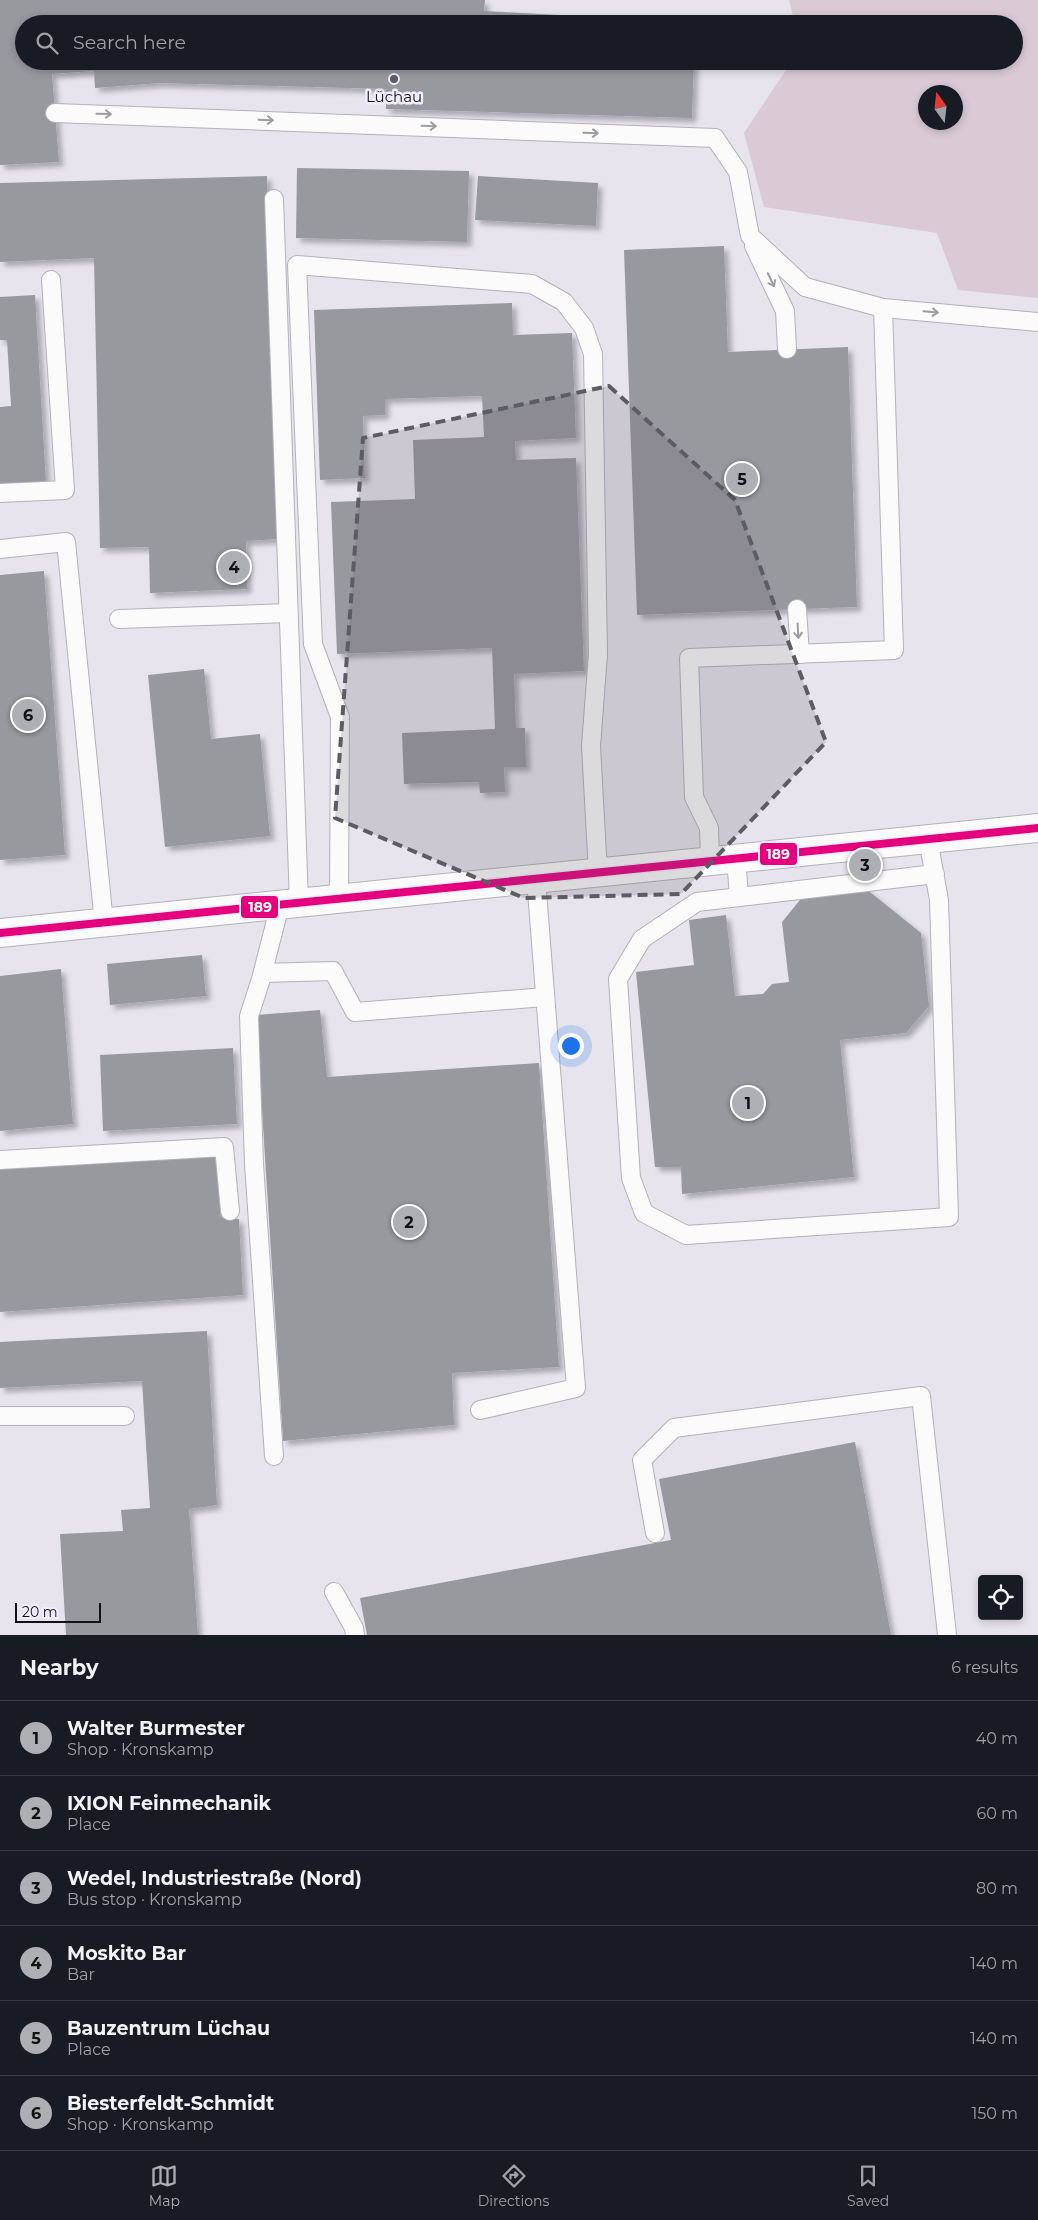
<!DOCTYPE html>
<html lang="en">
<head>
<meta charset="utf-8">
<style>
  body { margin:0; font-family:Montserrat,sans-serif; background:#20242c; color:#f1f3f6 }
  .controls { position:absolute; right:15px; bottom:15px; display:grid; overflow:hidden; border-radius:5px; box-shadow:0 2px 8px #0003 }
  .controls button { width:45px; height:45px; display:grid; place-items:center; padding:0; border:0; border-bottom:1px solid #363941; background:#171b24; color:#f1f3f6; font:25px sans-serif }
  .compass { position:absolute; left:918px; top:85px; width:45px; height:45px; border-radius:50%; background:#171b24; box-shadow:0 2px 8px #0003; rotate:345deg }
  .scale { position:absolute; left:15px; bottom:12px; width:86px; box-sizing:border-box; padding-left:5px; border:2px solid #131118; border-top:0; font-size:14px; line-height:18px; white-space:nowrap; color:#131118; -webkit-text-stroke:4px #f2edfd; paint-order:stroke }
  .you { position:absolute; left:570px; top:1045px; width:18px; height:18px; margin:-12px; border:4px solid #fff; border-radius:50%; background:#1a73e8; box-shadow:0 0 0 8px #1a73e833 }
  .badge { display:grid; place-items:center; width:32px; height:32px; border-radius:50%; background:#aeafb4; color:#111; font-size:16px; font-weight:700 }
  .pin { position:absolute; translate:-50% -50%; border:2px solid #fff; box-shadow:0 1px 5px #0006 }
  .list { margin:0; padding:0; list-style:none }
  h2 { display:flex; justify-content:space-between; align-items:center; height:65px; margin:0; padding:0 20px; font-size:21px }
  h2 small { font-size:16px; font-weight:400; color:#9ea1a6 }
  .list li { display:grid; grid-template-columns:32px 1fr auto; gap:15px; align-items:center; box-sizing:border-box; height:75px; padding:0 20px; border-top:1px solid #363941 }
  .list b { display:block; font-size:19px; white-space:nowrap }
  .list p { margin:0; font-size:16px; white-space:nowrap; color:#9ea1a6 }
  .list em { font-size:16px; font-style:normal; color:#9ea1a6 }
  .icon { flex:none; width:28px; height:28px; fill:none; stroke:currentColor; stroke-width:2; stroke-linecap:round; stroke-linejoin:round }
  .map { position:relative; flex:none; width:1038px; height:1635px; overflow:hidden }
  .search { position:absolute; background:#171b24; box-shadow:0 2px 8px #0003; left:15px; right:15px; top:15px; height:55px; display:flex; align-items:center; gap:12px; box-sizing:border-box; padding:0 18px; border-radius:28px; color:#9ea1a6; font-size:19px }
  .sheet { height:515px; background:#171b24 }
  nav { display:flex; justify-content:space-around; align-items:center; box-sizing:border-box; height:70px; border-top:1px solid #363941; background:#171b24; font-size:14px; color:#9ea1a6 }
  nav a { display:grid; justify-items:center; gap:2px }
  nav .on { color:#aeafb4 }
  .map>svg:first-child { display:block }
</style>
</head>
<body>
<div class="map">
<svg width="1038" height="1635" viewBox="0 0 1038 1635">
  <defs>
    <filter id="shadow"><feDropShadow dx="4.5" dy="4.5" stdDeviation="2.5" flood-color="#0004"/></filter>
  </defs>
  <rect width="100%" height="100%" fill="#e7e4ee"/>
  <path fill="#dacad5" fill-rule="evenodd" d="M789,0H1038V298L958,290L937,233L764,207L744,133L792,61H1014V24H795ZM926,92H956V122H926Z"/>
  <g fill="#98989f" filter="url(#shadow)">
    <path d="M0,0H485L484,11L687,22L24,24V61H694L692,118L386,109V89L160,83L95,88L94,71L52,74L59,162L0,165Z"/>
    <path d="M297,168L469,171L467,242L296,238Z"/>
    <path d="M267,176L278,539L246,541L247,589L150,593L149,547L100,548L94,258L0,262V183Z"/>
    <path d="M478,176L598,183L596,226L475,220Z"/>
    <path d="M724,246L728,352L848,347L857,607L637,615L624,250Z"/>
    <path d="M35,295L46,483L0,486V407L11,406L7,340H0V297Z"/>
    <path d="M512,303L513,335L572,333L576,438L515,441L516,460L576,458L584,671L514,674L516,728H525L526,767H504L505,792L480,793L479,782L404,784L402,733L495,729L492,648L337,654L331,502L415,499L413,440L484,437L482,396L385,399V415L363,416L365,478L320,480L314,310Z"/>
    <path d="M44,571L65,855L0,860V575Z"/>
    <path d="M204,669L211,739L260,734L270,836L165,847L148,675Z"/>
    <path d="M865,888L921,933L929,1006L906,1033L840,1040L854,1177L682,1194L681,1167H655L636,972L694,965L689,920L726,915L735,996L763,994L772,984L789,982L782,922L804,895Z"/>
    <path d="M202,955L206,996L110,1005L107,964Z"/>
    <path d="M61,969L73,1124L0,1131V976Z"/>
    <path d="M320,1010L327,1077L539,1063L559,1367L452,1373L454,1425L283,1441L256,1015Z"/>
    <path d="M233,1048L237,1124L103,1131L100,1055Z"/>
    <path d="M215,1152L221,1218L239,1219L243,1295L0,1312V1168Z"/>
    <path d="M207,1331L217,1505L189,1509L198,1635H66L60,1534L123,1531L121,1510L150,1508L142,1381L0,1388V1342Z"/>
    <path d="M855,1442L891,1635H367L360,1598L671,1540L659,1479Z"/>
  </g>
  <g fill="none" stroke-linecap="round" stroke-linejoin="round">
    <defs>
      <g id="service">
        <path d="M55,113L715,138L738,172L750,236L805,287L883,308L1038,322"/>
        <path d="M274,199L299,903"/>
        <path d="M754,246L785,311L787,349"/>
        <path d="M0,493L65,490L51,280"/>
        <path d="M0,549L66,542L104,923"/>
        <path d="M797,609L800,654"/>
        <path d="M119,619L288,613"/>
        <path d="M928,839L939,900L949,1217L686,1235L644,1213L631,1178L618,979L642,939L697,902L935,874"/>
        <path d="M736,858L739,896"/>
        <path d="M710,861L709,828L694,797L689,658L894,650L883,308"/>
        <path d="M339,899L340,717L313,644L297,265L532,284L564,302L584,328L593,354L598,654L591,746L598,873"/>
        <path d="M263,973L333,971L355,1012L545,997"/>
        <path d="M0,1160L224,1147L230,1211"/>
        <path d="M480,1410L576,1388L536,879"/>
        <path d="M0,1416H125"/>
        <path d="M274,1456L254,1164L249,1016L261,979L280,905"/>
        <path d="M655,1533L642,1460L674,1428L921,1396L947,1635"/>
        <path d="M334,1592L354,1628L355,1635"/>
      </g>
      <path id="minor" d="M0,933L1038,828"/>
    </defs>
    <use href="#service" stroke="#b4b1b9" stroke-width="20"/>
    <use href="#minor" stroke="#b4b1b9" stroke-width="30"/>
    <use href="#service" stroke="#fbfbfc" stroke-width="18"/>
    <use href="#minor" stroke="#fbfbfc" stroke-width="28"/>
    <defs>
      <path id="bus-1" d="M0,933L1038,828"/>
    </defs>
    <use href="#bus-1" stroke="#f2edfd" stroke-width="11"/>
    <use href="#bus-1" stroke="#e5007d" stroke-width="8"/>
  </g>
  <defs><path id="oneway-shaft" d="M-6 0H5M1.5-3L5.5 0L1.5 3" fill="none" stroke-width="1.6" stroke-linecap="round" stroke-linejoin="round" transform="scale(1.25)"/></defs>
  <g stroke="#9e9da1">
    <use href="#oneway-shaft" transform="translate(104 114) rotate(1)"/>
    <use href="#oneway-shaft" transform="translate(266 120) rotate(2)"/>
    <use href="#oneway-shaft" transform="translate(429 126) rotate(2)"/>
    <use href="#oneway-shaft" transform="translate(591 133) rotate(2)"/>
    <use href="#oneway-shaft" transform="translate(771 280) rotate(65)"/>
    <use href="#oneway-shaft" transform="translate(931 312) rotate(5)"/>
    <use href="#oneway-shaft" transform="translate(798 631) rotate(87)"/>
  </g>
  <path fill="#5d5b63" fill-opacity="0.2" stroke="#5d5b63" stroke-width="4" stroke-dasharray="10 6" stroke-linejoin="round" d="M609,386L735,500L826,742L681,894L524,898L335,818L363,438Z"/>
  <circle fill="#5d5b63" stroke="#f2edfd" stroke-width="2" cx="394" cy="79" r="5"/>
  <g text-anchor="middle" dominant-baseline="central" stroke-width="5" stroke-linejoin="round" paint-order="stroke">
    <g font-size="15" fill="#131118" stroke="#f2edfd">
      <text x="394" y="96">Lüchau</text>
    </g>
  </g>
  <g stroke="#f2edfd" stroke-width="2">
    <rect x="759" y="842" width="39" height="24" rx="5" fill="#e5007d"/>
    <rect x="240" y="895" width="39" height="24" rx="5" fill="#e5007d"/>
  </g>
  <g font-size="14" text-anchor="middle" font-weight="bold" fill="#fff">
    <text x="778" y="859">189</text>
    <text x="260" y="912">189</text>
  </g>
</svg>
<div class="controls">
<button><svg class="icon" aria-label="locate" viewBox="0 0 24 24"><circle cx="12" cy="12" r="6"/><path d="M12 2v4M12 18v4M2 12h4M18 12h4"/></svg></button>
</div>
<svg class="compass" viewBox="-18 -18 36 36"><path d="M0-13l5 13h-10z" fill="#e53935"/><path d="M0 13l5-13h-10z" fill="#9ea1a6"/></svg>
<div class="scale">20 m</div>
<div class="you"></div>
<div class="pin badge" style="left:748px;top:1103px">1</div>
<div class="pin badge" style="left:409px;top:1222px">2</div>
<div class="pin badge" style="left:865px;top:865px">3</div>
<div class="pin badge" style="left:234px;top:567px">4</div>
<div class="pin badge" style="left:742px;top:479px">5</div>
<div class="pin badge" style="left:28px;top:715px">6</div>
<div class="search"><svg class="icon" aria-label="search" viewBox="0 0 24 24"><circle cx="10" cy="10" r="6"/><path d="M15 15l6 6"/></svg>Search here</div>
</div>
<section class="sheet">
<h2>Nearby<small>6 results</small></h2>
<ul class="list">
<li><span class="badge">1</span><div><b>Walter Burmester</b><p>Shop · Kronskamp</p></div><em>40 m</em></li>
<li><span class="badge">2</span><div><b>IXION Feinmechanik</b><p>Place</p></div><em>60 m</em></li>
<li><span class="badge">3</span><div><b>Wedel, Industriestraße (Nord)</b><p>Bus stop · Kronskamp</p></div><em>80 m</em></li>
<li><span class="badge">4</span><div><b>Moskito Bar</b><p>Bar</p></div><em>140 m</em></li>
<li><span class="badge">5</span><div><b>Bauzentrum Lüchau</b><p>Place</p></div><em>140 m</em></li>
<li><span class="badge">6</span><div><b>Biesterfeldt-Schmidt</b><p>Shop · Kronskamp</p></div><em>150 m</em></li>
</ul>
</section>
<nav>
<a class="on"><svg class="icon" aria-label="map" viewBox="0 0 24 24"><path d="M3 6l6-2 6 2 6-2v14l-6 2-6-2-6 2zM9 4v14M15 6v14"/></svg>Map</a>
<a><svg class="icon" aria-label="directions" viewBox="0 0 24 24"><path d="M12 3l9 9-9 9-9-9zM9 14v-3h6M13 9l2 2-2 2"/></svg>Directions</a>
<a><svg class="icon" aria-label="saved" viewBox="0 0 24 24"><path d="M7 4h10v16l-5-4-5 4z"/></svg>Saved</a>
</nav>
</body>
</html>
